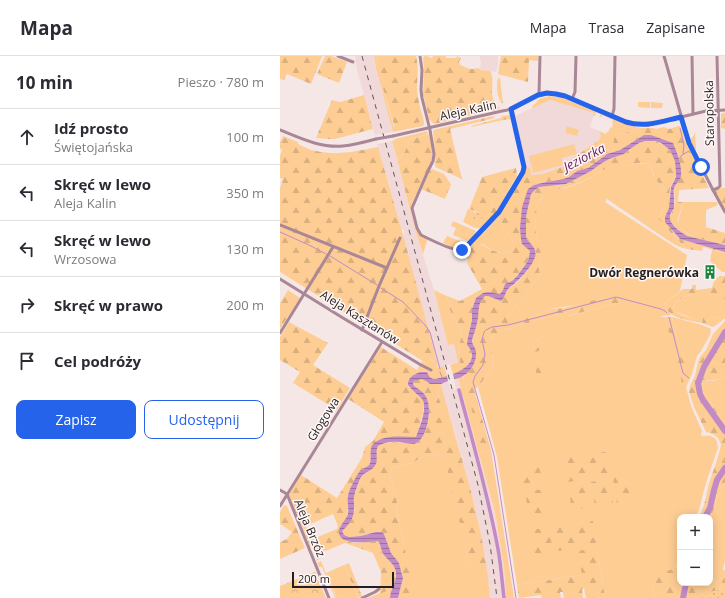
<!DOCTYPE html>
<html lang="pl">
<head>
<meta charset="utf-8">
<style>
  body { margin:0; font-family:"Open Sans",sans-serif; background:#f2f2f3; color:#2b2b33 }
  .controls { position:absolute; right:12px; bottom:12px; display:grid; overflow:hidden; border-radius:8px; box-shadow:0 2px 10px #0003 }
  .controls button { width:36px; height:36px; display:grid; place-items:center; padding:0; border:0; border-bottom:1px solid #e1e1e2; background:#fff; color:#2b2b33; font:20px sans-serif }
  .scale { position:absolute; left:12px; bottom:10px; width:102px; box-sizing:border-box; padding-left:4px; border:2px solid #241e1e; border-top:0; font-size:11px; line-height:14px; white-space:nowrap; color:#241e1e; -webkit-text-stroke:3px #fff6f6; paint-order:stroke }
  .stop { position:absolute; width:12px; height:12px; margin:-9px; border:3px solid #2563eb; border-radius:50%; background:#fff }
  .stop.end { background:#2563eb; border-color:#fff; box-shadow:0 1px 4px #0008 }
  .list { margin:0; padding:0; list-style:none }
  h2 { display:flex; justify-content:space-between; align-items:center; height:52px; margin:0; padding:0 16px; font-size:17px }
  h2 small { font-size:13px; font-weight:400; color:#7c7c81 }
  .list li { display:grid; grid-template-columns:26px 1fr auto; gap:12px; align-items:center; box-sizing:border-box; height:56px; padding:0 16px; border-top:1px solid #e1e1e2 }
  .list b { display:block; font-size:15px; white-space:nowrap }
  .list p { margin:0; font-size:13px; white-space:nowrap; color:#7c7c81 }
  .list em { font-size:13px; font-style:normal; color:#7c7c81 }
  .actions { display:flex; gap:8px; padding:12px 16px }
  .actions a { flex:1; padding:9px 0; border:1px solid #2563eb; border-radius:8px; text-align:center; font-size:14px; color:#2563eb }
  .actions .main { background:#2563eb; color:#fff }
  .icon { flex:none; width:22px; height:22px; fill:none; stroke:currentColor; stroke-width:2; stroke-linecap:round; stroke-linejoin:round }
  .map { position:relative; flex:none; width:445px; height:542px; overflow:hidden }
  header { display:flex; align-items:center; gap:24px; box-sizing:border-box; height:56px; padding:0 20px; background:#fff; border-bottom:1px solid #e1e1e2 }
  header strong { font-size:19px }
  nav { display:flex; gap:22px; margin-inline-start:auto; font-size:14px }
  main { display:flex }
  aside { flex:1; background:#fff }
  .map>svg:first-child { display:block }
</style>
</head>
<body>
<header>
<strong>Mapa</strong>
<nav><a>Mapa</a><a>Trasa</a><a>Zapisane</a></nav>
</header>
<main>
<aside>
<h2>10 min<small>Pieszo · 780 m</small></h2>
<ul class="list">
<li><svg class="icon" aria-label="ahead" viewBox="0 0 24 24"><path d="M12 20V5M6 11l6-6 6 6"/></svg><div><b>Idź prosto</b><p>Świętojańska</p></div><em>100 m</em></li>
<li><svg class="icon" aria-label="left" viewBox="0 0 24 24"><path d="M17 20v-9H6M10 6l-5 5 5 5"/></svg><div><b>Skręć w lewo</b><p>Aleja Kalin</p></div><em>350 m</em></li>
<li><svg class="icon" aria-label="left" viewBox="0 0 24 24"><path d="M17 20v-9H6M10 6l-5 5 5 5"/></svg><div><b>Skręć w lewo</b><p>Wrzosowa</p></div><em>130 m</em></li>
<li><svg class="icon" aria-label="right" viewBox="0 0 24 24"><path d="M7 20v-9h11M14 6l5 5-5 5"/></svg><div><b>Skręć w prawo</b></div><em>200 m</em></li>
<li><svg class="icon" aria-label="arrive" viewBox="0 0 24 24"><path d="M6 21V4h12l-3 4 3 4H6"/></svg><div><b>Cel podróży</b></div></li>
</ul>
<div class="actions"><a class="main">Zapisz</a><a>Udostępnij</a></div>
</aside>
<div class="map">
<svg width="445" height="542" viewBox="0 0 445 542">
  <defs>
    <pattern id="forest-firs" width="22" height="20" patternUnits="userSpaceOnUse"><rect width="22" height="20" fill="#fecd94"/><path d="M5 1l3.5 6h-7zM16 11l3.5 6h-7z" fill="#dab07f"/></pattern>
    <pattern id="park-crowns" width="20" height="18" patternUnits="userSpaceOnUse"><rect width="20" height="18" fill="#fecd94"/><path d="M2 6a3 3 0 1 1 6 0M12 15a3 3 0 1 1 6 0" fill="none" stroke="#dab07f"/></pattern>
    <pattern id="garden-dots" width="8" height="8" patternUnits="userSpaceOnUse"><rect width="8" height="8" fill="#fecd94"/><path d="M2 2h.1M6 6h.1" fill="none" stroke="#dab07f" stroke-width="1.8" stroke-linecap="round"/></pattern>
    <pattern id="water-rules" width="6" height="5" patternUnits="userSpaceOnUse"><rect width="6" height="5" fill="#c28bc5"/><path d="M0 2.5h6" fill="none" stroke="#9d719f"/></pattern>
  </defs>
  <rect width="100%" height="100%" fill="#f6e7e7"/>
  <g fill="#f1d9d9">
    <path d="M75,0H94L96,12L113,76L95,79L77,14Z"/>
    <path d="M200,0H218V9L216,16L200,14L201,5L200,4Z"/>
    <path d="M270,44L314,57L310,71L319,75L321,81L289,106L287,109L263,118L252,119L250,112H246L235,60Z"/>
    <path d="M112,85L137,180L154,234L168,289L174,288L178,306L157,312L123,179L125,175L121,172L97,88Z"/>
    <path d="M178,322L215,456L224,511L226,542H210L202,483L190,431L161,328L168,325L171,334L176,333L174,323Z"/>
  </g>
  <g fill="#fecd94" fill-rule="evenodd">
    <path d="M94,0H96L98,11L100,14L102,20L103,32L114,71L144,65V68L143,70L113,76L96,12Z"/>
    <path d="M269,40L282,42L314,55L316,56L315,60H313L314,57L270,44L253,52L252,50L256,47L259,43Z"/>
    <path d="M358,46H370V52L358,51Z"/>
    <path d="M371,46L383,47L382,52H371Z"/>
    <path d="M321,58C334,63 347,70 361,72L349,76L339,78L334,82L333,89L331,91C325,90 322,88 317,85L321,81L319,75L326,78L327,76L329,75L330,71L332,72L333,67L332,66L333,64L322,59L321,61H319Z"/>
    <path d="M287,70L299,74L297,80L285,77Z"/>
    <path d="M147,75L148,78L130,83L128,89L123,99L117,103L112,85L115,84V83Z"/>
    <path d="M415,75L416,95L424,112L423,113L413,94L410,84L414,79Z"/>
    <path d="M294,88L297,98L282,102L283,109L253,117L249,100Z"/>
    <path d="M355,108C359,108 364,107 368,108C373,110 372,117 374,121C377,126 385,131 386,136C387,143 381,156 379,163L391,177L399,184L401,188L407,193C395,191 384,181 374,175C359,164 342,154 327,143L325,146L407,199L400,235L384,248L390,258L392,259L381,260L382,261H385L403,327L406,304L400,294L392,261L422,269L431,273L430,279L421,295L417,300L412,318L406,331L411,350L422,375L421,378L422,380C433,379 437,381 438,392C433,406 428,420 424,434C421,444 421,452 415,461H400C400,475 404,503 393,513C387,518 379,522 372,527L375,542H325L317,492L302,519L237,529L217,401L198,331L213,311L212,307L214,306C210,290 205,286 220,275L286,256L288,260L338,247L345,249L349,246L350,241L269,253L255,260L227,267V263L228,258L246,239L253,228L258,223L260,218C258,211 262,204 260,197C256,179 249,148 268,136C275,132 285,133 292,130C300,127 308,124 315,119C318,117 321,114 325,113C331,110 337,110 343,110C347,110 351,109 355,108ZM262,280L263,290L252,297L253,288Z"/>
    <path d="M227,138L218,153L212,150L211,146C215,140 219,139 227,138Z"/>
    <path d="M133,145L131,153L138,176L147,183V185L143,198L137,180L128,146Z"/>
    <path d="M402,146H437L438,149L426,154V171C425,173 423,175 422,177C413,184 404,175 398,169C398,161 403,154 402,146Z"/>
    <path d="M188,153L195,156L192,162L200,165L203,159L212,163C198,176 200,174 183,166Z"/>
    <path d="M218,161L228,179L232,183L234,190L233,194C223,201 211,194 202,188L187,193L190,188Z"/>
    <path d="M173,165L196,175C194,179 193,184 188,185L173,179L176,172L171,170Z"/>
    <path d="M432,194L445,197V216H442L430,205Z"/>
    <path d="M154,234L167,240L170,254L182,277L178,295L180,304V316L173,318L170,309L178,306L174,288L168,289Z"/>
    <path d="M415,238H429C433,242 439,245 445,243V262L443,264L431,260L422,265V267L411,265L412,262L396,256L393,254C395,243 405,240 415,238Z"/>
    <path d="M445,265V279L442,277L439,281L433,278Z"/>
    <path d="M149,303L157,308V312L164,310L167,320L156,323L151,322L144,316H140L137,314L142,305L146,307Z"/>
    <path d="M445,320V370L428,341L423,336L422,324C431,326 438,325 445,320Z"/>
    <path d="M183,321L204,396L211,394L234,542H226L224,511L215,456L178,322Z"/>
    <path d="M161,328L176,383H166L162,376V350L159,343L158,337Z"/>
    <path d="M157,398L165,399L189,507L208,521L210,542H136L135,540L116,453L118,450L110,420L112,412L132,407L144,400Z"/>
    <path d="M445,426V505L443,513L445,515V522L443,521H441L436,529C432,529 426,531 422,527H430V505L436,509L442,506L430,498V462L434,453L436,444Z"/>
    <path d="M64,509L78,542H57L46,517Z"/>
  </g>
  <g fill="url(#forest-firs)">
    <path d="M0,0H42L31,28L7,18L4,24L0,23Z"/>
    <path d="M45,0H52L67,6L59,27L37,18Z"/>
    <path d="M96,0H136C139,12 137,22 137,34C138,45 141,55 144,65L115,72L103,32L102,20L100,14L98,11Z"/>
    <path d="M144,0H147L152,2L153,0H166V2H176L177,0L181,2L179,6L180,9C185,11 192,15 197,12L200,13V14L210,15C214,22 212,29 212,36C212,41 214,46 216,50L219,51V53L213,55L211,54L205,56L154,68L149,63L143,38L144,12L143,3Z"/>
    <path d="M221,0H258V5L249,4L248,26L218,18Z"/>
    <path d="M218,22H220L223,48C217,44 216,30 218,22Z"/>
    <path d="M84,39L93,73L55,83H48L36,82L52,44L60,46Z"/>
    <path d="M443,57H445V73L441,72V58Z"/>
    <path d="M230,59L231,64L228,63L191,71V70L221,62L222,60Z"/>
    <path d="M213,60L215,62L170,73L182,123L155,111V97L153,74Z"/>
    <path d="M399,70L402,73L405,85L429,132L399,134L398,146H402C403,153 396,163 398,168C399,169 402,172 402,173C412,183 417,180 426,171L445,177V189L407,180L403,178L393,169L389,164L390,160L394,152L395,143L394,132L401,117L399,103L397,97L388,85L371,79H364L340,94L327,98L308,112L297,115L289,121L283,123L262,127L254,129L246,139L245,190L250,195L248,205L237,219L232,225L225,228L223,234L220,238H214L196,242L192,252V264L188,281L189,291C197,299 187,311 180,316V304L178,295L182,277L170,254L167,240L180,245L202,233L187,207L188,203L185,200L187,193H190L197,187C209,191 221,203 233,194L234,190L232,183L228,179L218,161L238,127L245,117L246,112L250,111L252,119L263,118L287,109L288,106L317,85L322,88L331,91L333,89L334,81L339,78L349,76L361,72H373L376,73L384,71C392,75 392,71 399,70Z"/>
    <path d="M149,78C151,87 154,97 151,106L133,145L128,146L117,103L123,99L128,89L130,83Z"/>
    <path d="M3,80L18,86V88C24,91 30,94 36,95C57,100 77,95 98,91L123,179L154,294L157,308L150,303L146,307L0,216V132L3,123L0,122V100L2,94L0,92V86Z"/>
    <path d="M368,84C387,86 399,99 396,119C395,124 391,128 390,133C389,139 391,146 389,152C388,155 386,158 385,161L393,176L400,183L445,196V197L423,191L422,195L407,193L401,188L399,184L391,177L379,163C381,157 388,140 385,134C383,129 378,127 375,123C373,119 373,112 370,109C364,105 352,109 346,110C339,111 332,110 325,113C321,114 318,117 315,119C309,123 302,126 296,128C285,133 271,132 262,141C254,151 255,170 257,182C258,188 261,194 261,200C261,206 258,212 260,218L258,223L253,228L246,239L228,258L227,263V266L255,260L269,253L284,252L338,238L351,241L349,246L345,249L338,247L287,260L286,256L220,275V278C219,278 214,279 214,280C206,285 213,299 214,307H212L213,311L198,331L194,333L211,394L203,396L183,321L192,312L194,306L196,298L192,284L198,262V253L201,243L204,240H208L221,245C223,241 225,237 227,233C229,231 232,230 235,228C244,220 254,208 256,196L246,181V161L251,138L255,134L259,131L286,128L311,115L319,109L329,103L344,98L350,93L359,87Z"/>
    <path d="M236,112L237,121L233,126L227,138C220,139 215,140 211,146L212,150L218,153L217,157L212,163L203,159V158L189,153L202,121Z"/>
    <path d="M152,113L164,118L171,128L165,143L141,133L149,115Z"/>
    <path d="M441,132H445V153L435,135L437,133H440Z"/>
    <path d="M167,180L187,188C181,196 171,191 163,187Z"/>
    <path d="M440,220H445V243C438,246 433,243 429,238C417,238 401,237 394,250C393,252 393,253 395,255C397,258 408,261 412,262L411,265C399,262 389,261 384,248L403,233H412V229H416V234L432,232C433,227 435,222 440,220Z"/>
    <path d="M8,234L20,242L0,273V247Z"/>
    <path d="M425,260H431L443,264L435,270L433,271L422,267L423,262Z"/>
    <path d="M385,261H392L400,294L406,304L409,318L406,324L402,327Z"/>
    <path d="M9,266L48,287L33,309L70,332L57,354L13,327L20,316L0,304V281Z"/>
    <path d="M442,277L445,279V320C438,325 430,325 422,324L423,336L428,341L445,370V426L436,444L434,453L430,462V461H419C424,452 426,442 428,431C432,417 438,404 441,389C439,381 435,378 426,376L414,351L409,336L410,330L415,320L418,306L420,301L426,294L433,278L439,281Z"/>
    <path d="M262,280H266L267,283C266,288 264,290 260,292L259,295L251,297L253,288Z"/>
    <path d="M101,291L140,316C133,319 128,321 128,330L143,344L144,349L143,357L139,372L136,381H110L98,385L88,410L79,416L68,438V457L66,463L59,473L66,485L74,487L98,485C101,489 101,495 104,499C110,507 117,509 116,521C115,528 110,535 110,542H88L100,537L101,516L93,497L65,487L38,498L40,503L36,505V504L38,502L33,490L30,491L28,485L57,473L58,470L53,458L26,470L31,482L27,483L9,439L21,419L57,442L82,402L85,391L93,385L104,366L68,343Z"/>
    <path d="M261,297L264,311V318L260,320H257L252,299Z"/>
    <path d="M137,323C143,322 146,324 150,328H161L158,337L159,343L162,350V376L166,383H176L190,431L202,483L208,521H206L189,507L164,399L157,398L144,400L132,407L112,412L110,420L118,450L116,454L136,542H118L123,522L121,515L119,507L111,497L104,478H87L81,480L69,481L64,479L62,475L75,453L73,442L81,421L85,418L90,415L98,390C107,385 115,386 125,387C127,387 132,388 134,388C147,385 151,356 148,346C146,337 141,335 134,330L133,328L134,325Z"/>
    <path d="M325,396L329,420L310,422L307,398Z"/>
    <path d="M303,399L307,423L288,426L284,402Z"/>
    <path d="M259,406L263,431L244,433L241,409Z"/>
    <path d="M351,420L355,444L337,447L333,422Z"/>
    <path d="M330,423L333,447L315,450L311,426Z"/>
    <path d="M307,427L311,451L292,454L288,430Z"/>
    <path d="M263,433L267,458L249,461L245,436Z"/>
    <path d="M4,449L7,450L25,492L0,503V486L7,483L12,476L0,468V456Z"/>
    <path d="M313,465L317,489L298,492L294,468Z"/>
    <path d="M291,468L295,493L276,495L273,471Z"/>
    <path d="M269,471L273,496L255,499L251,474Z"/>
    <path d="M317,492L325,542H306L304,532L302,533L303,542H284L283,536H280L281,542H262L261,539L239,542L237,529L302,519L298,495Z"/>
    <path d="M430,498L442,506L440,510H436L430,505Z"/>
    <path d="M41,505L55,539L57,542H55L42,511H39L37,507Z"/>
    <path d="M400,506V527H422C426,531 432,529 436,529L441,521H443L445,522V532L431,536L429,542H375L372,527L374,519L393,513Z"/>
    <path d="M69,507L82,540L78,542L64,509Z"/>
  </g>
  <g fill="url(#park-crowns)">
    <path d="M35,516L46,542H0V530Z"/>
    <path d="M112,533L110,537V542H88Z"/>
  </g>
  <g fill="url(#garden-dots)">
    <path d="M195,156L204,158L200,166L192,162Z"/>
    <path d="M445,532V542H429L431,536Z"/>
  </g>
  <g fill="url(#water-rules)">
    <path d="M364,79H371L393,87C397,97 402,108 401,120C400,125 397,126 395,130C392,135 395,140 394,145C394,148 394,150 394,152C393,155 390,157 390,160C388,168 402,177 407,180L445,189V196L400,183L385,166V161L389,152L391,131L396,121V116L395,105L390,94L381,87L375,85H365L359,87L350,93L344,98L329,103L319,109L311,115L286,128L259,131L255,134L251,138L246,161V181C248,186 253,189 255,194C259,204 241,222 234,228C232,230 230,230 229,232C226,234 225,240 223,243L221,245L208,240H205C198,246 199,253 198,262C197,269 194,277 192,284C192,289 196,292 196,296C197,305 191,316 183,320C181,322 177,322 174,323L173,318C185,314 200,302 187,289L188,281L192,264V253L196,242L203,237L208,236L220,238L223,234L225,228L232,225L237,220L248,205L250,195L242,188L241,183L240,172L242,151L248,133L254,129L262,127L283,123L289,121L297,115L308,112L327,98L340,94Z"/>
    <path d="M140,316H147C151,327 158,322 167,320L168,325L161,328H150L146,325L142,323L134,325L133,328L134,330C141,335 146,337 148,346C151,356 147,385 134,388C132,388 127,387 125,387C115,385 107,385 98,390C95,396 98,402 96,408C92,416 83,416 80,423C78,428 75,435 74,441C73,445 75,449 74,453C74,462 69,469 62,475L64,479L69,481L81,480L96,476H101L104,478L111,497L119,507L121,515L123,522L118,542H110C110,535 115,528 116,521C117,509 110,507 104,499C101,495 101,489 98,485C90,486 60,490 59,477C58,471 66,464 68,458C69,452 67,446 68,440C68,436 77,418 80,415C82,413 85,412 88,410C94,404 87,393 94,387C106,378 122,381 136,381L137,378C140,370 148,351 142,343C138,339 132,334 128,329C128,321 133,319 140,316Z"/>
  </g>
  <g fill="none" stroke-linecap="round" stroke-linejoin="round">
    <g stroke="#c28bc5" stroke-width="1">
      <path d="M400,72L404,89L403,98"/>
      <path d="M398,104L402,99L409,95"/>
      <path d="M0,176L31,190L46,198"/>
      <path d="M50,200L97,229"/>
      <path d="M101,232L123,246L145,269L150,276L160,313"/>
      <path d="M389,261L403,317L409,322"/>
      <path d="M160,316L162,321"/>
      <path d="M415,325L418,327"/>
      <path d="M236,542L214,399L193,326L195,320L203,309L205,298L202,284L204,276L206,274L212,271L228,269L336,241L381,253L385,255L387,257"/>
    </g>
    <path stroke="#c28bc5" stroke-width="3.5" d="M179,334C193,387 208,439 218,493C221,509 222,526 224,542"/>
    <g stroke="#c28bc5" stroke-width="6">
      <path d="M445,276L424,311L418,327L420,338L423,344L445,375"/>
      <path d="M425,461L430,452L434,434L437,424L445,412"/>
      <path d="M403,542L406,527"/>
    </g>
    <g stroke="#aa8796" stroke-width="3">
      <path d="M58,0L73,6"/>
      <path d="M140,0L142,14L141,34L142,42L150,74L154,98L153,105L148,115L132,152L137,172L141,179C149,183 167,192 175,193C179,194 182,194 185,192L219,156L244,113L231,53"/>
      <path d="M384,0L409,87L433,134L445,156"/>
      <path d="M412,0L413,58"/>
      <path d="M259,39L260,0"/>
      <path d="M292,43L295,36L296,0"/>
      <path d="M332,60L334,53L335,0"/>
      <path d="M0,74C20,82 40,92 63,90C74,89 85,86 96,83"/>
      <path d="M113,80L222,55C228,54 233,53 237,50C256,41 262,33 285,40L346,66L355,68L368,69L426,55L445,54"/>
      <path d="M433,134L438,132L440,130L437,0"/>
      <path d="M0,169L107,212"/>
      <path d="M0,223L63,262L141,309L151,314"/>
      <path d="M82,274L99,230L120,182"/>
      <path d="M0,277L53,191"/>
      <path d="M0,434L7,438L49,542"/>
      <path d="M0,450L102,286"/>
      <path d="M82,542L95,536L99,533"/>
    </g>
    <path stroke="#605858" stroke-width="1" stroke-dasharray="5 5" stroke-linecap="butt" d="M82,0L198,429L210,488L217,542"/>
    <path stroke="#aa8796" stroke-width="3" d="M96,83L113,80"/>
  </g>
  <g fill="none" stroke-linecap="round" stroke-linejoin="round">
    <path stroke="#2563eb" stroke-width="5" d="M182,194L185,192L219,156L243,116L244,111L231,53L258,39L267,37L276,38L285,40L346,66C365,72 383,65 401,61L409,87L421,111"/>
  </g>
  <defs>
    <symbol id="building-bare" viewBox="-9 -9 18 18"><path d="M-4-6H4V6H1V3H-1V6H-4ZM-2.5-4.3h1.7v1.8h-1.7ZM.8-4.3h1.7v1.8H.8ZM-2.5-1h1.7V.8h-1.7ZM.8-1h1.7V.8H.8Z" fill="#19863d" stroke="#fff6f6" stroke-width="2.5" paint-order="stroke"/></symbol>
  </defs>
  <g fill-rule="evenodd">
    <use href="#building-bare" x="420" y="206" width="20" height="20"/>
  </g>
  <g text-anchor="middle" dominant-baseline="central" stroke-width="3" stroke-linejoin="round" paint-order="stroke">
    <g font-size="12" fill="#241e1e" stroke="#fff6f6">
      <text transform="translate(188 54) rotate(-12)">Aleja Kalin</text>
      <text transform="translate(429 57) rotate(-91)">Staropolska</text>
      <text transform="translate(80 261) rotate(32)">Aleja Kasztanów</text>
      <text transform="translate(43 363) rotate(-58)">Głogowa</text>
      <text transform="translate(30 472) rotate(67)">Aleja Brzóz</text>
    </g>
    <g font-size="12" font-weight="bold" fill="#241e1e" stroke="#fff6f6" text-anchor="end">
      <text x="419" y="216">Dwór Regnerówka</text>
    </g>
    <g font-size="13" font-style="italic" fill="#601d65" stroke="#fff6f6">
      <text transform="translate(304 101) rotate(-27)">Jeziorka</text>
    </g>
  </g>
</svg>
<div class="controls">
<button>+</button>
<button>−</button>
</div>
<div class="scale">200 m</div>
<div class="stop" style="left:421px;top:111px"></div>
<div class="stop end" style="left:182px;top:194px"></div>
</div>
</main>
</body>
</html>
